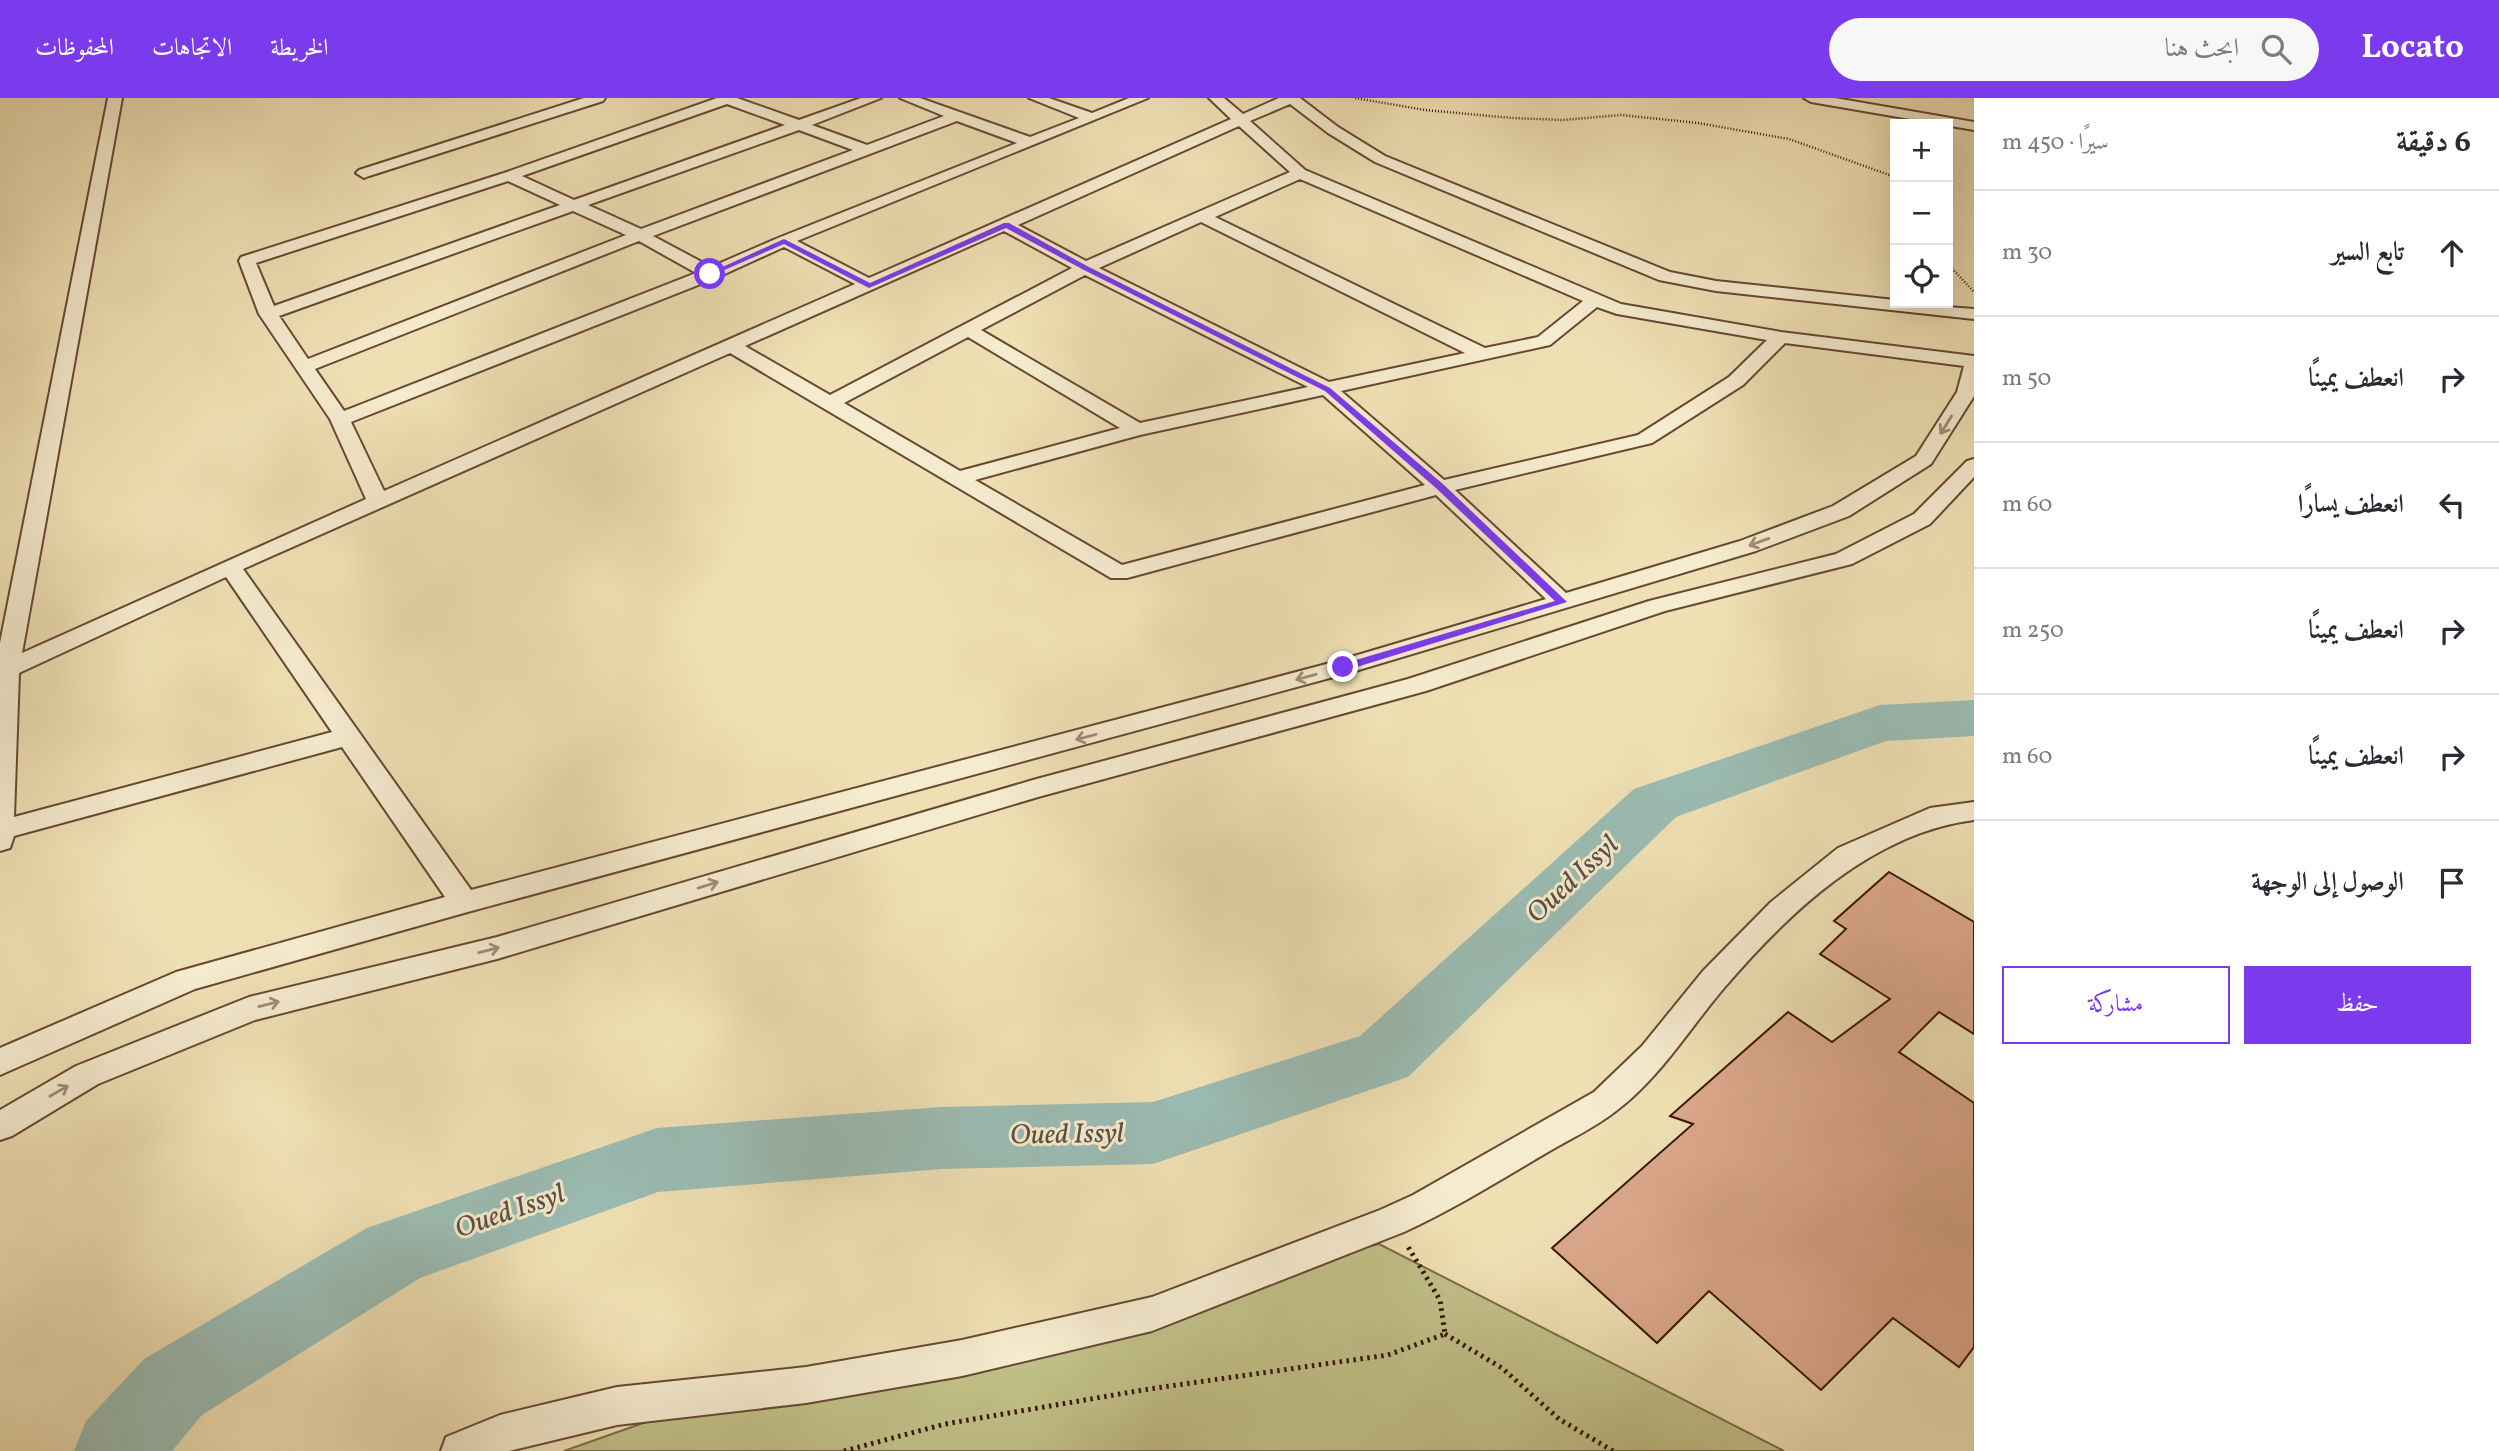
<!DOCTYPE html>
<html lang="ar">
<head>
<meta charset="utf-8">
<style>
  body { margin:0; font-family:Vollkorn,Amiri,serif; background:#f7f7f7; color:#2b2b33; direction:rtl }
  .controls { position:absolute; right:21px; top:21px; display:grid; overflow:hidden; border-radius:0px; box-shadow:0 7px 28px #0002 }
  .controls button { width:63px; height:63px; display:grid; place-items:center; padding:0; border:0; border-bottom:2px solid #e1e1e2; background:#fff; color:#2b2b33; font:35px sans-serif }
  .stop { position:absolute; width:21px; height:21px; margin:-16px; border:5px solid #7c3aed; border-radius:50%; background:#fff }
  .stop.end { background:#7c3aed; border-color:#fff; box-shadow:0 2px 7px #0008 }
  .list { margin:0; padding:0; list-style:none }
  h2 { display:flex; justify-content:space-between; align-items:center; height:91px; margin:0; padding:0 28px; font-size:30px }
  h2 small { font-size:23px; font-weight:400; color:#7c7c81 }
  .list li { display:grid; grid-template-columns:46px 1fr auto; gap:21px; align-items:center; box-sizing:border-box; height:126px; padding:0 28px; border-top:2px solid #e1e1e2 }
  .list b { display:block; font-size:26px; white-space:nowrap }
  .list em { font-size:23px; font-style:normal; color:#7c7c81 }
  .actions { display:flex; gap:14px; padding:21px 28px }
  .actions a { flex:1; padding:16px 0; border:2px solid #7c3aed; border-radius:0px; text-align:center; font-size:24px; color:#7c3aed }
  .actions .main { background:#7c3aed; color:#fff }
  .icon { flex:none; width:38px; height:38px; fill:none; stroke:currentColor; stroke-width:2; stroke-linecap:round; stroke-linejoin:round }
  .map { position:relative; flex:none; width:1974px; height:1353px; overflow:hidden; direction:ltr }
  header { display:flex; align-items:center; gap:42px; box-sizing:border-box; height:98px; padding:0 35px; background:#7c3aed; color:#fff }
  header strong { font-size:33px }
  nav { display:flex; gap:38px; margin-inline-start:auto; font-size:24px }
  .search { width:490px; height:63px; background:#f7f7f7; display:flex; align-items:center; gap:18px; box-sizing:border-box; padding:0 24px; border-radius:38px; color:#7c7c81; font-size:26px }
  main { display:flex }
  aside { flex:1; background:#fff }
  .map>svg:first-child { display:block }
</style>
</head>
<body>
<header>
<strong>Locato</strong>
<div class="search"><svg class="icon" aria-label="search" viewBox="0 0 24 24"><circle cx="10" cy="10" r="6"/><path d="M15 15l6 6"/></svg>ابحث هنا</div>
<nav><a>الخريطة</a><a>الاتجاهات</a><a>المحفوظات</a></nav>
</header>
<main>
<aside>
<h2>6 دقيقة<small>سيرًا · 450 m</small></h2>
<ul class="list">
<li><svg class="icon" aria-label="ahead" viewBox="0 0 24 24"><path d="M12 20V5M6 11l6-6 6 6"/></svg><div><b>تابع السير</b></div><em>30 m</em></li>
<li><svg class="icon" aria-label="right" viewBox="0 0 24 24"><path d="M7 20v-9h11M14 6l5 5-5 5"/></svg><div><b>انعطف يمينًا</b></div><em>50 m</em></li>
<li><svg class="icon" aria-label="left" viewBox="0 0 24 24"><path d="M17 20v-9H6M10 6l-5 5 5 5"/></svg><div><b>انعطف يسارًا</b></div><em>60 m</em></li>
<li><svg class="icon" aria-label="right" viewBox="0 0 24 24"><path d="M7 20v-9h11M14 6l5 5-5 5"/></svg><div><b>انعطف يمينًا</b></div><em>250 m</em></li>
<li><svg class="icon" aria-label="right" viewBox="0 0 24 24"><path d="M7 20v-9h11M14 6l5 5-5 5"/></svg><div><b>انعطف يمينًا</b></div><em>60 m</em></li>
<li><svg class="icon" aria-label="arrive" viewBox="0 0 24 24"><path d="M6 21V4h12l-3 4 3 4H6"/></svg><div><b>الوصول إلى الوجهة</b></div></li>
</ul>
<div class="actions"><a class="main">حفظ</a><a>مشاركة</a></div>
</aside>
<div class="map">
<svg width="1974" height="1353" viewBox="0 0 1974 1353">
  <rect width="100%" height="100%" fill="#efe0b4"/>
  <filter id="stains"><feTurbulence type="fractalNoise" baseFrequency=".00286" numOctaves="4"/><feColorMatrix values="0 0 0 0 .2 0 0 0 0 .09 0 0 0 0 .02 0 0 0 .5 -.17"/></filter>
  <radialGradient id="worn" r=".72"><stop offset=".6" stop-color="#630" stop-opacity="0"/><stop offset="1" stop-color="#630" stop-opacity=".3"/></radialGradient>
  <path fill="#c1c088" stroke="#7c6b48" stroke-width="2" d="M1379,1146L1784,1353H564L680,1312Z"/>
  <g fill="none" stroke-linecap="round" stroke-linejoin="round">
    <path fill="#9bbcb3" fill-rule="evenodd" d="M1974,602V638L1886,643L1676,719L1408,979L1153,1066L942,1071L658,1094L420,1180L202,1317L172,1353H74L86,1323L144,1261L367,1130L657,1030L942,1009L1153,1004L1360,938L1634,691L1880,607Z"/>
  </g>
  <path fill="#dca88d" stroke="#381608" stroke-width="2" d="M1889,774L1974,824V936L1939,914L1899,954L1974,1005V1249L1959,1269L1893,1220L1821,1292L1709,1193L1657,1245L1552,1150L1693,1026L1670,1018L1788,914L1832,944L1890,901L1820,856L1846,831L1834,823Z"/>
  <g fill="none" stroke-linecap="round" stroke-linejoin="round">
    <defs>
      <g id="minor">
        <path d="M108,0H122L22,555L366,401L330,321L259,216L239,163L241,159L504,75L717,0H737L799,22L861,0H881L812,27L867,47L944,18L900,0H920L1030,39L1079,20L1029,0H1049L1092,15L1129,0H1148L797,143L869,180L1231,21L1209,0H1224L1243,16L1279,0H1300L1338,29L1385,58L1670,174L1716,183L1895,202V205L1974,211V221L1716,193L1659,182L1375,64L1328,35L1290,6L1250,23L1305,72L1621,206L1781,234L1974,258V298L1931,366L1849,418L1756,453L1352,574L464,815L195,891L0,977V950L176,874L445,799L342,649L14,738L10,750L0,753V545ZM727,6L785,27L574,102L522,78ZM957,23L1017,45L778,140L711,169L653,138ZM1239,28L1290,74L1086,163L1018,127ZM799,32L853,52L641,131L588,107ZM1300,81L1583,203L1538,239L1485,250L1215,119ZM508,83L560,107L274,208L256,165ZM573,113L626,137L308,261L279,218ZM1201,124L1465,255L1329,284L1099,170ZM1004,133L1072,170L830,297L745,248ZM639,143L696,175L344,313L315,271ZM784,149L855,186L384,393L351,324L716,180ZM1085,177L1308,289L1140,325L981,232ZM1597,209L1617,216L1767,242L1729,279L1638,337L1444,382L1341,293L1550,247ZM968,239L1120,330L960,373L844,305ZM1785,245L1964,268L1957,294L1916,358L1833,408L1740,443L1566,495L1455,392L1652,345L1743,287ZM730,255L1111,480H1127L1436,397L1546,501L1334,564L471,792L243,471ZM1323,297L1425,387L1122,467L975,382L1140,337ZM226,479L332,634L14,719L19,575Z"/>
        <path d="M584,0H605L603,3L369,78L364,80L356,75L359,72Z"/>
        <path d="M1804,0H1835L1974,24V32L1811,4Z"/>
        <path d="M1974,361V379L1930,426L1852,466L1665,513L1426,593L1038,699L497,861L255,922L98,986L12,1038L0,1042V1012L76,968L249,899L497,839L1033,682L1408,581L1649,503L1836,456L1914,416L1967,363Z"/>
        <path d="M1974,704V722C1872,735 1789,814 1724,890C1689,931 1660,980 1616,1013C1596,1029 1570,1041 1548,1054C1500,1082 1454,1111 1404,1134L1152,1233L962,1278L806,1305L617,1327L509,1353H441L446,1339L500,1317L617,1289L806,1269L962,1242L1152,1199L1380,1112L1413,1097L1594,994L1642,948L1703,873L1771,804L1838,750L1930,710Z"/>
      </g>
    </defs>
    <use href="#minor" stroke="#664833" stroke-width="4"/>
    <g stroke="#381608" stroke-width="2.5" stroke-dasharray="1 2" stroke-linecap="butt">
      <path d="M1355,0L1425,12L1512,20L1563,22L1621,17L1698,25L1789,41L1895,79"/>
      <path d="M1948,166L1974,194"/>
    </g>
    <g stroke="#381608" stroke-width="5" stroke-dasharray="2.5 4.5" stroke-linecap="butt">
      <path d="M1445,1236L1502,1270L1559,1321L1613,1353"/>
      <path d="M844,1353L945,1326L1149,1291L1388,1257L1445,1236L1440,1202L1407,1147"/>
    </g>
    <use href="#minor" fill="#f5ebce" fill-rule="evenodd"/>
  </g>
  <defs><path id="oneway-shaft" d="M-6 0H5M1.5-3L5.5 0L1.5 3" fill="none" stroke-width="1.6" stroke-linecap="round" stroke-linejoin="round" transform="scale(1.75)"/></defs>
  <g stroke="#a08b75">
    <use href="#oneway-shaft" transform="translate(1946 327) rotate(122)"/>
    <use href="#oneway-shaft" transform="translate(1759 444) rotate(160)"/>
    <use href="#oneway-shaft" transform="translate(1306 579) rotate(165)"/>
    <use href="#oneway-shaft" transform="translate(1086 639) rotate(165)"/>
    <use href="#oneway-shaft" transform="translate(708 787) rotate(-17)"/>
    <use href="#oneway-shaft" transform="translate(489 852) rotate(-14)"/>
    <use href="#oneway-shaft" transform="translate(269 906) rotate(-14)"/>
    <use href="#oneway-shaft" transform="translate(59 993) rotate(-30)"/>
  </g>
  <path fill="#7c3aed" d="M1004,125H1009L1087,168L1330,290L1444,387L1567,504L1347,572H1339V567L1555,503L1437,391L1325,293L1082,171L1006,130L869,190L784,146L713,177L707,176L784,141L870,185Z"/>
  <g text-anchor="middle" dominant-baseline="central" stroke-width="6" stroke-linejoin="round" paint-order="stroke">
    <g font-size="28" font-style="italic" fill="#5b5044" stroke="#f5ebce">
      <text transform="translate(1573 782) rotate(-43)">Oued Issyl</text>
      <text transform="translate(1067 1037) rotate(-1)">Oued Issyl</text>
      <text transform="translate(510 1114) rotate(-19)">Oued Issyl</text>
    </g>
  </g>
  <rect width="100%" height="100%" filter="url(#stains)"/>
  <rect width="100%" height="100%" fill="url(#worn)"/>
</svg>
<div class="controls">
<button>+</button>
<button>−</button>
<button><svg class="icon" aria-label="locate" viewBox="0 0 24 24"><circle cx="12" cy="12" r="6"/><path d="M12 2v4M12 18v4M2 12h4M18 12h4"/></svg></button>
</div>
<div class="stop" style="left:710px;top:176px"></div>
<div class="stop end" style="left:1343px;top:569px"></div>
</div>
</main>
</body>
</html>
